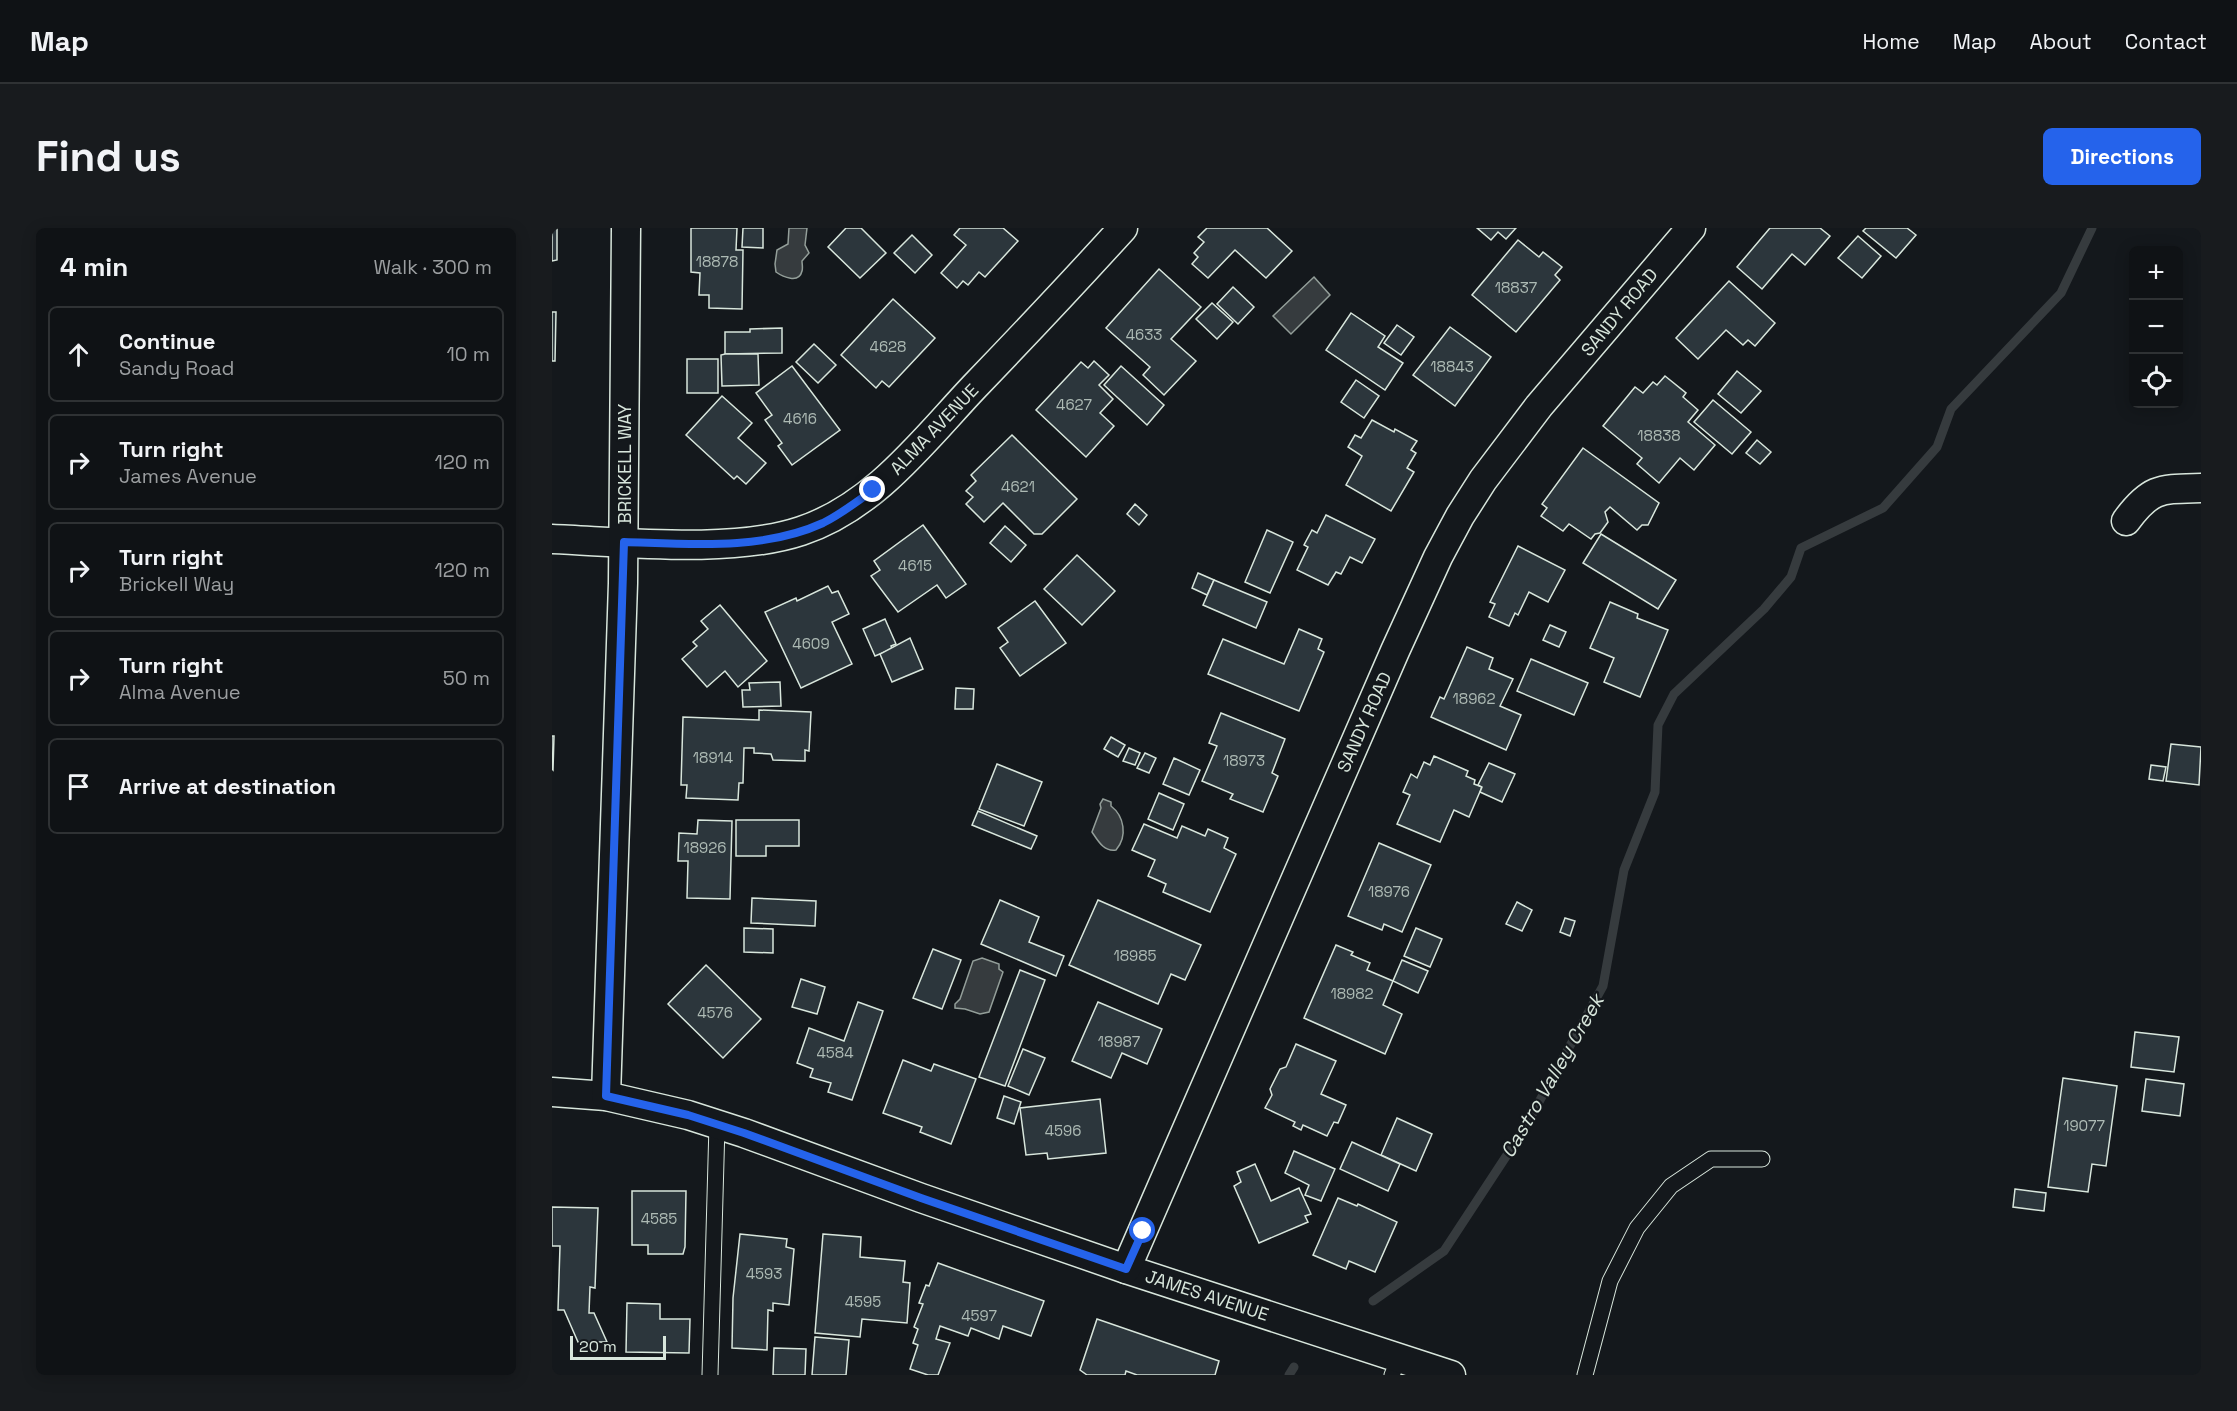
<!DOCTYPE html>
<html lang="en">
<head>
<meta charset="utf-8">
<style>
  body { margin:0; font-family:"Space Grotesk",sans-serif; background:#181b1e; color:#f1f3f6 }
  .controls { position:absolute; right:18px; top:18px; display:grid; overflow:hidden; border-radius:9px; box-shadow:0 3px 15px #0003 }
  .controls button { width:54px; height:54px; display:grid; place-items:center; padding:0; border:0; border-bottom:2px solid #2f3234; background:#0f1215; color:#f1f3f6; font:30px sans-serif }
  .scale { position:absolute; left:18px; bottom:15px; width:96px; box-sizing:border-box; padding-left:6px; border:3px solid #d8e6dc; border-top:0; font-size:16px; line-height:21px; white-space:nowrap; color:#d8e6dc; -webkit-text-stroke:4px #14181c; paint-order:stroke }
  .stop { position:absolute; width:18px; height:18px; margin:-14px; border:4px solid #2563eb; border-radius:50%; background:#fff }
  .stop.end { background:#2563eb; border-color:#fff; box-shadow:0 2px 6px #0008 }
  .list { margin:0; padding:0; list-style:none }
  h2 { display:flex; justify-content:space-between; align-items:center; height:78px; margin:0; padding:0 24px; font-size:26px }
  h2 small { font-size:20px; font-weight:400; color:#9b9ea0 }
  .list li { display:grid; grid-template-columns:39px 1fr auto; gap:18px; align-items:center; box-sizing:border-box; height:96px; margin:0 12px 12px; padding:0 12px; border:2px solid #2f3234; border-radius:9px }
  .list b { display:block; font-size:22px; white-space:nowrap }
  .list p { margin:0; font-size:20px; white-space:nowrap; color:#9b9ea0 }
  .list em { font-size:20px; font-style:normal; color:#9b9ea0 }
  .icon { flex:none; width:33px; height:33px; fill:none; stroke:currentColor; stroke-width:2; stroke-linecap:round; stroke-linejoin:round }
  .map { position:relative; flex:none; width:1649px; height:1147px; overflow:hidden; border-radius:9px }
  header { display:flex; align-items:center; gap:36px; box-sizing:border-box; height:84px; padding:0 30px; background:#0f1215; border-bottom:2px solid #2f3234 }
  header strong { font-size:28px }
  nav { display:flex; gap:33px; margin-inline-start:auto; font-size:21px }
  .intro { display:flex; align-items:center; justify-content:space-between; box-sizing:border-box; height:144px; padding:0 36px }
  h1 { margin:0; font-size:42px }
  .button { padding:15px 27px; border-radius:9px; background:#2563eb; color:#fff; font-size:21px; font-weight:700 }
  main { display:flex; gap:36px; padding:0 36px }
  aside { flex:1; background:#0f1215; border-radius:9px; box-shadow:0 3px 15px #0003 }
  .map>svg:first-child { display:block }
</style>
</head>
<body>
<header>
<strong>Map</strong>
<nav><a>Home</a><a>Map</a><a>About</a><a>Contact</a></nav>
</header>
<div class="intro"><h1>Find us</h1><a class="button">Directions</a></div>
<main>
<aside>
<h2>4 min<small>Walk · 300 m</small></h2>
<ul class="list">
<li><svg class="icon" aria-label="ahead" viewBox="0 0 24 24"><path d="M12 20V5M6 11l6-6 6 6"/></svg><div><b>Continue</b><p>Sandy Road</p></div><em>10 m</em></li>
<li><svg class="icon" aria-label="right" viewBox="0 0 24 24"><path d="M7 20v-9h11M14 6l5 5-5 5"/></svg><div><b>Turn right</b><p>James Avenue</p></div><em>120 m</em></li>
<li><svg class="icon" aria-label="right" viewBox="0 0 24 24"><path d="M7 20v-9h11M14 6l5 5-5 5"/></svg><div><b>Turn right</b><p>Brickell Way</p></div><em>120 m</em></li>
<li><svg class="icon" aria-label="right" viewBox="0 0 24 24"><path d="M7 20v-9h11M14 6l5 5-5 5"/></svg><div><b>Turn right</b><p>Alma Avenue</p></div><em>50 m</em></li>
<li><svg class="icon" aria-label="arrive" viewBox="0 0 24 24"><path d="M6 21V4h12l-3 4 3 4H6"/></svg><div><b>Arrive at destination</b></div></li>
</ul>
</aside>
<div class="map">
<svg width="1649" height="1147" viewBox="0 0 1649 1147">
  <rect width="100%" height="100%" fill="#14181c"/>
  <g fill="#363b3e" stroke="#939e99" stroke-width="1.5">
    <path d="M237,0H255L253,17L257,25L250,33C250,36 251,40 250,43C247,56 231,49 224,44L223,36L225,22L236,16Z"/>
    <path d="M762,49L778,67L739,106L721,88Z"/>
    <path d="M551,571L559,574V578C572,588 576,608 564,622C552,624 546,613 540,604L549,580L548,576Z"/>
    <path d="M430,730L447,736V741L451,744L437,784L428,786L413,781L403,780V776L408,771L421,733Z"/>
  </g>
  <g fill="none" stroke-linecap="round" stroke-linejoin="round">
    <g stroke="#363b3e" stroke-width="9">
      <path d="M821,1073L892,1023L972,901L1051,758L1072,642L1103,564L1106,497L1122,466L1212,381L1239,349L1249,320L1331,280L1385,219L1399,181L1509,65L1540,0"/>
      <path d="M737,1147L742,1139"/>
    </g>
  </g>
  <g fill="#2c363c" stroke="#d8e6dc" stroke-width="1.5">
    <path d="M0,0H5V32L0,33Z"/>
    <path d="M139,0H185L184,22H191L190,81L157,80V67H147L148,45L139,44Z"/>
    <path d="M191,0H211V20L190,19Z"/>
    <path d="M294,0H309L334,25L308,50L276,19Z"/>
    <path d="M408,0H451L466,13L433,49L427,44L416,57L411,53L405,60L389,45L414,17L402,7Z"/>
    <path d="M655,0H715L740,23L714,50L683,22L656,50L640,36L646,29L642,25L652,14L646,9Z"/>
    <path d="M925,0H964L954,11L946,4L939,12Z"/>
    <path d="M1218,0H1268L1278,8L1253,37L1240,26L1210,61L1185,39Z"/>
    <path d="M1314,0H1355L1364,7L1344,30L1311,3Z"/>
    <path d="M360,7L380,27L363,45L342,25Z"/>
    <path d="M1306,8L1329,28L1310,50L1286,30Z"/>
    <path d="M966,12L987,29L991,24L1010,39L1003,47L1008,52L964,104L920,67Z"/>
    <path d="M607,41L649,79L619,111L644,133L612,167L591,147L598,139L554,100Z"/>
    <path d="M1177,53L1223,95L1203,118L1196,112L1191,117L1174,102L1146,131L1124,110Z"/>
    <path d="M681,59L702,79L686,96L665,76Z"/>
    <path d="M341,71L383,110L337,159L330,153L324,160L289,127Z"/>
    <path d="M660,75L681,94L665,111L644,91Z"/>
    <path d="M0,84H4L3,133H0Z"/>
    <path d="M799,85L833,108L826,119L851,135L833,162L774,122Z"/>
    <path d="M845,97L862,109L849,127L832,115Z"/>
    <path d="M898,99L939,129L903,178L861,147Z"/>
    <path d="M230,100V125L173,126V104H198V101Z"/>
    <path d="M262,116L284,137L266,155L244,134Z"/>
    <path d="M173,126H206L207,157L170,158L169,127Z"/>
    <rect x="135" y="131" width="31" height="34"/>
    <path d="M542,133L557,147L547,157L561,171L548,185L562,198L534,229L484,182L529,134L536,140Z"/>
    <path d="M240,138L288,202L240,237L226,218L230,215L213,192L220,187L204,165Z"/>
    <path d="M569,138L612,177L595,197L552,157Z"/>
    <path d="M1185,143L1209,163L1189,185L1166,166Z"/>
    <path d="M1113,148L1134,165L1131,169L1146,182L1136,194L1163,217L1142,242L1128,230L1107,255L1085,236L1090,230L1051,198L1083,159L1091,165L1101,154L1105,157Z"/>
    <path d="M804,152L827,168L812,190L789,174Z"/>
    <path d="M170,168L200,195L186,210L214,235L194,256L185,248L182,251L134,207Z"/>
    <path d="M1161,172L1199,204L1180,226L1142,194Z"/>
    <path d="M820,192L842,204L843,201L865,213L859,222L864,225L855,240L862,244L839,283L794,257L810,228L796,219L803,207L809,210Z"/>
    <path d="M460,207L525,271L490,306H482L451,275L432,294L414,276L421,269L414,263L424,253L419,247Z"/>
    <path d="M1205,212L1219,224L1208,236L1194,225Z"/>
    <path d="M1031,220L1107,275L1096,297H1090L1085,302L1058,279L1053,284L1056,294L1048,305L1043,306L1039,311L1017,296L1011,303L989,288L995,280L990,276Z"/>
    <path d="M583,276L595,287L587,297L575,286Z"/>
    <path d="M774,287L823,311L810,335L798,329L789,346L784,344L776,357L745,342L756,319L752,317L760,302L765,305Z"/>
    <path d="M371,297L414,356L394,370L385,357L346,384L319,348L328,342L322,333Z"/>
    <path d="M453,298L474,317L459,334L438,315Z"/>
    <path d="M715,302L741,314L718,365L693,354Z"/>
    <path d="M1049,306L1124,352L1106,381L1031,335Z"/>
    <path d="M966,318L1013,342L996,374L977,364L966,387L963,385L957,398L937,389L943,376L938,374Z"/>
    <path d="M525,327L563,363L530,397L492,361Z"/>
    <path d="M646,345L662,352L655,367L640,360Z"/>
    <path d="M662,352L715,374L704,400L651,377Z"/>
    <path d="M276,358L280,365L286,363L297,386L280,394L300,436L249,460L213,384L244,370L245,373Z"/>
    <path d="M483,373L514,415L468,448L448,420L456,414L446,400Z"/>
    <path d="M1058,374L1086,386L1085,390L1116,402L1088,469L1052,454L1062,430L1038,420Z"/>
    <path d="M168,377L215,433L186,459L173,443L155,459L130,431L145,418L141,414L156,401L149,393Z"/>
    <path d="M333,391L344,416L339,418L340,421L323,428L311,401Z"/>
    <path d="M998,397L1014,404L1007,419L991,412Z"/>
    <path d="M747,401L770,411L766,421L772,424L747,483L656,446L671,411L732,436Z"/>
    <path d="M358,410L371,441L340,454L328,426Z"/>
    <path d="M915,419L941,430L937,441L961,451L948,478L969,487L954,522L879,489L888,469L892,471Z"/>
    <path d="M979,431L1036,455L1022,487L965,463Z"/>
    <path d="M228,454L229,478L191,479L190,462H198L197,455Z"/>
    <path d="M404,460L422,461L421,481H403Z"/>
    <path d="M207,482L259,484L257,523L253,522V533L221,532L219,526L202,525V520H192L191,555H187L186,572L134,570L135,557H129L131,489L207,492Z"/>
    <path d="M669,485L733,511L720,545L726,548L711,584L678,571L681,566L650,553L665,518L657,515Z"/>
    <path d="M0,508H2L1,542L0,541Z"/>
    <path d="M559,509L573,517L566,529L552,521Z"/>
    <path d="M1619,516L1649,519L1647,557L1614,553Z"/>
    <path d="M577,520L588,525L583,537L571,533Z"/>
    <path d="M593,525L604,530L597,545L585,540Z"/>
    <path d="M882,528L916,543L914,548L923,552L922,556L930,559L917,589L902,582L888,614L845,596L858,567L851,564L859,546L865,550L872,534L878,537Z"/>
    <path d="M622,530L648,542L637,567L611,556Z"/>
    <path d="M937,535L963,546L950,574L928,564L930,559L926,557Z"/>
    <path d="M445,536L490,554L472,598L427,581Z"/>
    <path d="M1599,537L1614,539L1611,553L1597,551Z"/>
    <path d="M607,565L632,576L621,602L596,591Z"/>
    <path d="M426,583L485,608L479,621L420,597Z"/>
    <path d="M146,592L180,593L178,671L135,670L136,633H126L127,605L145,606Z"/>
    <path d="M184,592H247V618H214V628H184Z"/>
    <path d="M592,596L625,610L630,598L653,608L656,601L676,610L672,620L684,626L658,684L611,664L614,656L596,648L603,632L580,622Z"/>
    <path d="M827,615L879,637L850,704L832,696L830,702L796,688Z"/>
    <path d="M200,670L264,673L263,698L199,695Z"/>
    <path d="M448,672L487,689L477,714L512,728L504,748L429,716Z"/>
    <path d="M546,672L649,717L633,752L619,746L606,776L517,737Z"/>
    <path d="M965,674L980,682L970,703L954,696Z"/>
    <path d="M1013,690L1023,693L1018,708L1008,704Z"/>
    <path d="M192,700L221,701V725L192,724Z"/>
    <path d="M864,700L890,711L878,739L852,728Z"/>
    <path d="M784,717L801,724L799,727L818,735L815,742L841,753L831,777L850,786L833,826L752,790Z"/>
    <path d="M381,721L409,732L390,781L361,770Z"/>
    <path d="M850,732L876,743L866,765L841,753Z"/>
    <path d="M154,737L209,791L171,830L116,776Z"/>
    <path d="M468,742L493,752L453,858L427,849Z"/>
    <path d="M249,751L273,759L265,786L240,779Z"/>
    <path d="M306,774L331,783L300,872L276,864L279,855L258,849L261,841L245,835L257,800L292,813Z"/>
    <path d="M546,774L610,801L595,836L570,825L559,850L520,833Z"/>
    <path d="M1583,804L1627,809L1622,844L1579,839Z"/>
    <path d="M744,816L784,833L769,866L794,877L786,895L782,894L775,908L751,897L749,902L741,898L743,894L713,880L720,867L718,861L728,841L734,839Z"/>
    <path d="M471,821L493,830L477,867L456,858Z"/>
    <path d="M351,832L379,843L382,836L424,851L399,916L368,904L370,899L331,885Z"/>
    <path d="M1511,850L1565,858L1554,938L1540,936L1536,964L1496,959Z"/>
    <path d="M1594,851L1632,856L1628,888L1590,883Z"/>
    <path d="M452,868L469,874L462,896L445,890Z"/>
    <path d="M548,871L554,925L496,931L495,925L474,927L468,880Z"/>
    <path d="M845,890L880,906L864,943L829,927Z"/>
    <path d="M800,914L848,936L836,963L788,941Z"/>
    <path d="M742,923L783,941L769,973L753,967L757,957L733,945Z"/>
    <path d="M703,936L719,973L747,960L759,986L753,988L756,994L707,1015L682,958L689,954L685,944Z"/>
    <path d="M1463,961L1494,965L1492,983L1461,979Z"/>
    <path d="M80,963H134L133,1019L131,1026H96V1017H80Z"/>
    <path d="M786,970L805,978L806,976L845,994L823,1044L797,1033L794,1041L761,1027Z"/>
    <path d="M0,979L46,980L43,1060L38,1059L37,1085H42L55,1114H26L12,1082H6L8,1018H0Z"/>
    <path d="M188,1006L235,1011L234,1019L242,1021L237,1077L221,1075V1083L216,1082L215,1122L180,1120L181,1070Z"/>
    <path d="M271,1006L309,1009L308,1029L353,1033L351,1054L358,1055L355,1095L310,1091L308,1109L263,1105Z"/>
    <path d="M386,1035L492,1073L479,1108L451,1098L447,1111L419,1100L416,1108L388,1098L384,1111L398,1115L386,1147H376L358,1141L366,1117L361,1115L366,1101L362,1099L371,1076L367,1075L374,1057L377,1058Z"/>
    <path d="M75,1075L108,1076V1091H138L137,1125L74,1124Z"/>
    <path d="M545,1091L667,1133L663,1147H585L574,1143L573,1147H535L528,1142Z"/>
    <path d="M263,1109L297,1112L294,1147H260Z"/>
    <path d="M222,1120L254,1121L253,1147H221Z"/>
  </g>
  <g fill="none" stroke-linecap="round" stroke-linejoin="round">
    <defs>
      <g id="service">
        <path d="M158,1147L165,897"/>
        <path d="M840,1147L847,1130"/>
        <path d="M1033,1147L1058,1053L1085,1000L1119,958L1159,931H1210"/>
      </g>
      <g id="minor">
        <path d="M1574,293C1599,259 1609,261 1649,260"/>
        <path d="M0,311C73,314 180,326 249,303C322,279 371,213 422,159C472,107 522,54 571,0"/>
        <path d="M0,864L54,868L136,887L192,905L369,970L574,1041L899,1147"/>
        <path d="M54,868L71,355L74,0"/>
        <path d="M574,1041L843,423L886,329L908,288L931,252L987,178L1139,0"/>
      </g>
    </defs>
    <use href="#service" stroke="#d8e6dc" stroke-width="17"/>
    <use href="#minor" stroke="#d8e6dc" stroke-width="31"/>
    <use href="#service" stroke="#14181c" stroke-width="15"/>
    <use href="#minor" stroke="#14181c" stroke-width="28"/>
  </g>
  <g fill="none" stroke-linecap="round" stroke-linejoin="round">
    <path stroke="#2563eb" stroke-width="8" d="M321,262C305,274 289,286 271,295C210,323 137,316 72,314L54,868L136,887L192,905L369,970L574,1041L591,1003"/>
  </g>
  <g text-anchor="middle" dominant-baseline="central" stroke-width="4.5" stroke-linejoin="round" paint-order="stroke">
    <g font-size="15" fill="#adbab4">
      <text x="165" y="33">18878</text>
      <text x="964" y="59">18837</text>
      <text x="592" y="106">4633</text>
      <text x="336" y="118">4628</text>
      <text x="900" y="138">18843</text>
      <text x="522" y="176">4627</text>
      <text x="248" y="190">4616</text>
      <text x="1107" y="207">18838</text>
      <text x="466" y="258">4621</text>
      <text x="363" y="337">4615</text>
      <text x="259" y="415">4609</text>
      <text x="922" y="470">18962</text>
      <text x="161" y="529">18914</text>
      <text x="692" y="532">18973</text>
      <text x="153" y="619">18926</text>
      <text x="837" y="663">18976</text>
      <text x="583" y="727">18985</text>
      <text x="800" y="765">18982</text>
      <text x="163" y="784">4576</text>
      <text x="567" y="813">18987</text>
      <text x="283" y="824">4584</text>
      <text x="1532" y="897">19077</text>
      <text x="511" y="902">4596</text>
      <text x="107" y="990">4585</text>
      <text x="212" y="1045">4593</text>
      <text x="311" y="1073">4595</text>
      <text x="427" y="1087">4597</text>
    </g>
    <g font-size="18" fill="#d8e6dc" stroke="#14181c">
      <text transform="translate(1067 84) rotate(-50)">SANDY ROAD</text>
      <text transform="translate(382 201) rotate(-46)">ALMA AVENUE</text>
      <text transform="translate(72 236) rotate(-90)">BRICKELL WAY</text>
      <text transform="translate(812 494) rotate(-66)">SANDY ROAD</text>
      <text transform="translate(655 1067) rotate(18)">JAMES AVENUE</text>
    </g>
    <g font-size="20" font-style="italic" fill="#d8e6dc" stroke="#14181c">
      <text transform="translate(1000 848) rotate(-60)">Castro Valley Creek</text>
    </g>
  </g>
</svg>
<div class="controls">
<button>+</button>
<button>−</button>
<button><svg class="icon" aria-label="locate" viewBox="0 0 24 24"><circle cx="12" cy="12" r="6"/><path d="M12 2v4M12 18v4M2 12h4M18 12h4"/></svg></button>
</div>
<div class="scale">20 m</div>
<div class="stop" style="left:591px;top:1003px"></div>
<div class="stop end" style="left:321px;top:262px"></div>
</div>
</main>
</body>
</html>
